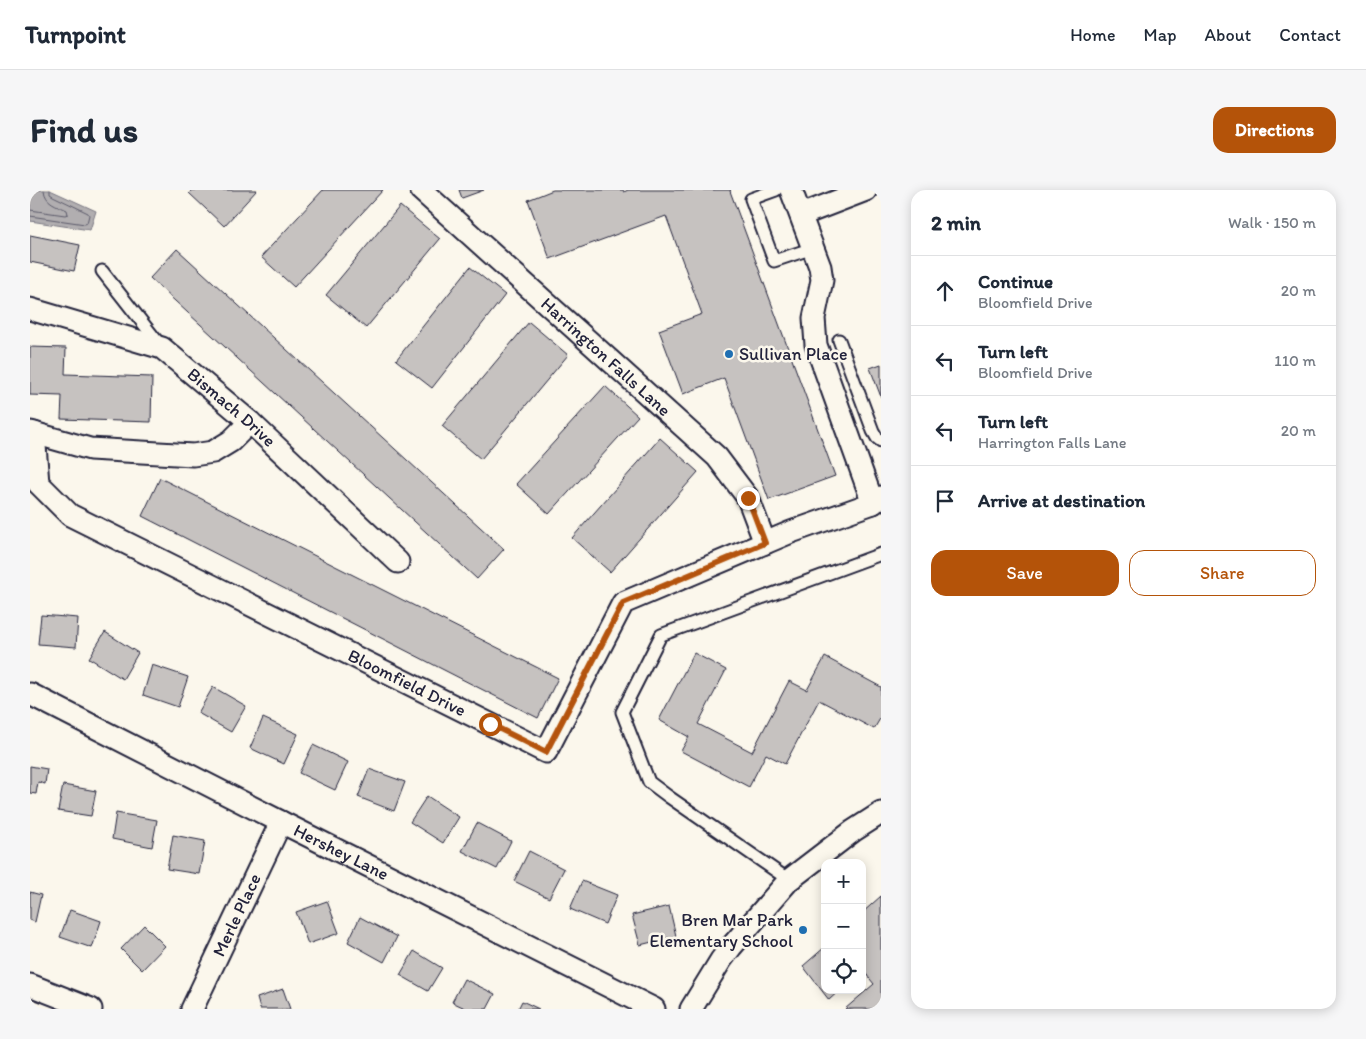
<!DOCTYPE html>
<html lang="en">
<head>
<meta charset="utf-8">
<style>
  body { margin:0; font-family:Itim,sans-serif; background:#f6f6f7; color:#1f2937 }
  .controls { position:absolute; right:15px; bottom:15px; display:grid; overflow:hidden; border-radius:10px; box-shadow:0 2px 12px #0003 }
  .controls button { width:45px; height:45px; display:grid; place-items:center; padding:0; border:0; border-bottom:1px solid #e0e1e3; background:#fff; color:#1f2937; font:25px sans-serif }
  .stop { position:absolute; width:15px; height:15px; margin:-11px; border:4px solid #b45309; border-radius:50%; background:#fff }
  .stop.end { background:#b45309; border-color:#fff; box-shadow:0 1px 5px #0008 }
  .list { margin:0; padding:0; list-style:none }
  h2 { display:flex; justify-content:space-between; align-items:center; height:65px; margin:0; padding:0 20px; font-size:21px }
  h2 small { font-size:16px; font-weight:400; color:#747a83 }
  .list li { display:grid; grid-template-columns:32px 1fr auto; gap:15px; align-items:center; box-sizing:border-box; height:70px; padding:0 20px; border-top:1px solid #e0e1e3 }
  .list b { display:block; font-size:19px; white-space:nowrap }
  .list p { margin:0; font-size:16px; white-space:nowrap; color:#747a83 }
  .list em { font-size:16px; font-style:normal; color:#747a83 }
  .actions { display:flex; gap:10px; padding:15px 20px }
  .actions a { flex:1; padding:11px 0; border:1px solid #b45309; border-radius:15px; text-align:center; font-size:18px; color:#b45309 }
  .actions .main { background:#b45309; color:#fff }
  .icon { flex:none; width:28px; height:28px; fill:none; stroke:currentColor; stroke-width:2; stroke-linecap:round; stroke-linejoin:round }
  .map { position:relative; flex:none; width:851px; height:819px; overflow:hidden; border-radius:15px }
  header { display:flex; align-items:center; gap:30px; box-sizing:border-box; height:70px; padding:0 25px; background:#fff; border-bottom:1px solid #e0e1e3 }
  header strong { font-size:24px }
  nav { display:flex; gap:28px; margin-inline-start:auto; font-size:18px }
  .intro { display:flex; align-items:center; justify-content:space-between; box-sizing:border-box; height:120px; padding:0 30px }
  h1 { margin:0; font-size:35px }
  .button { padding:12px 22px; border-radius:15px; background:#b45309; color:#fff; font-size:18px; font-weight:700 }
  main { display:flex; gap:30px; padding:0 30px }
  aside { flex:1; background:#fff; border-radius:15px; box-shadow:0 2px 12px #0003 }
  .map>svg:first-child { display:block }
</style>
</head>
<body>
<header>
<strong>Turnpoint</strong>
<nav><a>Home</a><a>Map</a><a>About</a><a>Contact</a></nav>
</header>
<div class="intro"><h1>Find us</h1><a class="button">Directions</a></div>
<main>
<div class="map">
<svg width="851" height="819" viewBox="0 0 851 819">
  <rect width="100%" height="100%" fill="#fbf7ec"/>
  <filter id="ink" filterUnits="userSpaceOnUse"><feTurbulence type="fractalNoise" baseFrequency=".02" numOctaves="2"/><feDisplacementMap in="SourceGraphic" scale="10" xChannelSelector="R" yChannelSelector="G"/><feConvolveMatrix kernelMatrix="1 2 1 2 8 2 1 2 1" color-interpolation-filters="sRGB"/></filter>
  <g filter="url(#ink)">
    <path fill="#b1aeb0" stroke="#787681" d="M2,0H20L66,21L60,40L0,31V6Z"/>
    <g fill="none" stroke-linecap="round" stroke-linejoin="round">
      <g stroke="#5b5a6a" stroke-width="1">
        <path d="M0,20L35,25L38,24L37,20C27,15 15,13 14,0"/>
        <path d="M0,26L55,34L57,33L59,25L58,23L23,6L20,4V0"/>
      </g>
    </g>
    <g fill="#c6c2c0" stroke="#22223b">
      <path d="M162,0H227L194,36L159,3Z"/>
      <path d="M293,0H353L264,97L231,67Z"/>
      <path d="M429,0H454L432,8Z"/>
      <path d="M523,0H593L594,2L598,0H701L700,1L805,286L739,310L694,188L653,204L629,140L672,124L636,26L520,69L498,10Z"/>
      <path d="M370,16L410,49L336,138L296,105Z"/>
      <path d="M0,45L50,55L44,81L0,72Z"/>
      <path d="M147,59L474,359L447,389L120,88Z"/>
      <path d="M440,77L475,105L402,198L366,170Z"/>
      <path d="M499,132L538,165L451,269L412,236Z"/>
      <path d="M0,157L36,158L35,184L122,187L121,232L31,229L32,206L0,205Z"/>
      <path d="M851,174V207L840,178Z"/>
      <path d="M575,196L608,226L519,324L486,294Z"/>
      <path d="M630,248L668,282L580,382L542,348Z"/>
      <path d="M130,288L528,488L508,528L112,326Z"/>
      <path d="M11,425L48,428L46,457L8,454Z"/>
      <path d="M75,442L108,463L93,489L59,468Z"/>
      <path d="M664,463L696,480L668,534L722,562L759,491L777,500L795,467L851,497V527L844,539L789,510L755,574L736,564L719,597L651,561L659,547L629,530Z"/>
      <path d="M122,475L158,487L148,517L113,505Z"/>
      <path d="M183,497L216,516L201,542L168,523Z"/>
      <path d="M233,528L268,544L254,574L220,558Z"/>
      <path d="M283,555L318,572L305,600L269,583Z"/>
      <path d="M0,576L17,579L15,594L8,592L6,604L0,603Z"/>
      <path d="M339,579L375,592L364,621L328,607Z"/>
      <path d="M33,595L66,601L61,626L28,621Z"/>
      <path d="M397,606L429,627L413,653L380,632Z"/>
      <path d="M86,623L127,630L122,657L82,649Z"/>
      <path d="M447,633L481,651L467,679L432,661Z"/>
      <path d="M143,645L175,651L169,684L137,679Z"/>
      <path d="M499,661L534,679L519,708L484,691Z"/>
      <path d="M552,691L587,705L575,734L540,719Z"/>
      <path d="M0,702L11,705L5,732L0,730Z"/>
      <path d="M851,706V819H815L844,794L832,779V723Z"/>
      <path d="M297,711L309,743L278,754L266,722Z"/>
      <path d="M639,716L646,746L610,755L602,725Z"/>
      <path d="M40,720L71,731L62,758L30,747Z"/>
      <path d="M330,727L367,747L354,772L318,752Z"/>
      <path d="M114,735L135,756L112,780L91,759Z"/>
      <path d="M795,757V800H810L799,810L773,776Z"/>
      <path d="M384,761L412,778L398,801L370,785Z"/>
      <path d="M434,789L465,804L457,819H437L422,812Z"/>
      <path d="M253,799L260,819H230L227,808Z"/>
      <path d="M492,811L509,819H488Z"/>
    </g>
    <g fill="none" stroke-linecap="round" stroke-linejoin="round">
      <defs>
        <g id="service">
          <path d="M746,0L721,9L744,71L783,58"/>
          <path d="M72,81L130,155"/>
          <path d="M809,150L843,241L847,248L851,251"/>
          <path d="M759,690L639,607L619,592L592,522L631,445L851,364"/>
        </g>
        <g id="minor">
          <path id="s1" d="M391,0L687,267L718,308L735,353"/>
          <path d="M761,0L790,77L792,90L784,128L786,155L843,313"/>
          <path d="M771,25L836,0"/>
          <path id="s2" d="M0,119L132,158L220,232L368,372"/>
          <path id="s3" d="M0,242L4,243L8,293L40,325L516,562L593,413L761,342L843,313L851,307"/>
          <path d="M4,243L60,259L163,265L183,262L201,251L220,232"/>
          <path id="s4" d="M0,504L251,632L624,819"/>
          <path d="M0,795L61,819"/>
          <path id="s5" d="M162,819L251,632"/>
          <path d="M661,819L691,770L701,757L759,690L823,641L851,623"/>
        </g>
      </defs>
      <use href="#service" stroke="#22223b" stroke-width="15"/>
      <use href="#minor" stroke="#22223b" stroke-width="25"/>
      <use href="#service" stroke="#fbf7ec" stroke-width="11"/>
      <use href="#minor" stroke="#fbf7ec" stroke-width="21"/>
    </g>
  </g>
  <g fill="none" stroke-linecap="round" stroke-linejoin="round" filter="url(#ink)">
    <path stroke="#b45309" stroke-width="6" d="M460,534L516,562L593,413L735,353L718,308"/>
  </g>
  <g fill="#1f6fb2" stroke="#fbf7ec" stroke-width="2">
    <circle cx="699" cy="164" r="5"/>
    <circle cx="773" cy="740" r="5"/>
  </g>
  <g text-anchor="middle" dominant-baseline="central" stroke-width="5" stroke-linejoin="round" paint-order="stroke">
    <g font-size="18" fill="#22223b" stroke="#fbf7ec" text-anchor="start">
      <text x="709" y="164">Sullivan Place</text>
      <text x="763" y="730" text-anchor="end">Bren Mar Park<tspan x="763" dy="21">Elementary School</tspan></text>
    </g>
    <g font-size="18" fill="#22223b" stroke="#fbf7ec">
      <text stroke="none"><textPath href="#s1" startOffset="249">Harrington Falls Lane</textPath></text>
      <text stroke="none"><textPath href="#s2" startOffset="229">Bismach Drive</textPath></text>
      <text stroke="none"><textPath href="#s3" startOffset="476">Bloomfield Drive</textPath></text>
      <text stroke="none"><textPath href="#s4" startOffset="349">Hershey Lane</textPath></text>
      <text stroke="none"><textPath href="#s5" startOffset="104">Merle Place</textPath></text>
    </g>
  </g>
</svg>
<div class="controls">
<button>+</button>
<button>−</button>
<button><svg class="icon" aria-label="locate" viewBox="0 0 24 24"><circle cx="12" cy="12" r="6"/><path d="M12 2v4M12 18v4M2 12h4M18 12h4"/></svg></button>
</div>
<div class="stop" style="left:460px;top:534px"></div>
<div class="stop end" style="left:718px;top:308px"></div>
</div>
<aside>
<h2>2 min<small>Walk · 150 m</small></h2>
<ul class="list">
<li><svg class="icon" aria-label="ahead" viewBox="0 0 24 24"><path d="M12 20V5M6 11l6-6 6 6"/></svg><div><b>Continue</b><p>Bloomfield Drive</p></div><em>20 m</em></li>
<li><svg class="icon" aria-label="left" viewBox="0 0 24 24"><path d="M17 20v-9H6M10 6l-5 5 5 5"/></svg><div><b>Turn left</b><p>Bloomfield Drive</p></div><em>110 m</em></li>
<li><svg class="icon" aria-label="left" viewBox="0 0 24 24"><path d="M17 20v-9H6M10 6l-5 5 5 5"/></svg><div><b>Turn left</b><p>Harrington Falls Lane</p></div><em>20 m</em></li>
<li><svg class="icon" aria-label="arrive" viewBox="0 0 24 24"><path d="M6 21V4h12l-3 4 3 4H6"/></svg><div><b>Arrive at destination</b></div></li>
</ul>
<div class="actions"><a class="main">Save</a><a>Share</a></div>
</aside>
</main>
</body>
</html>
